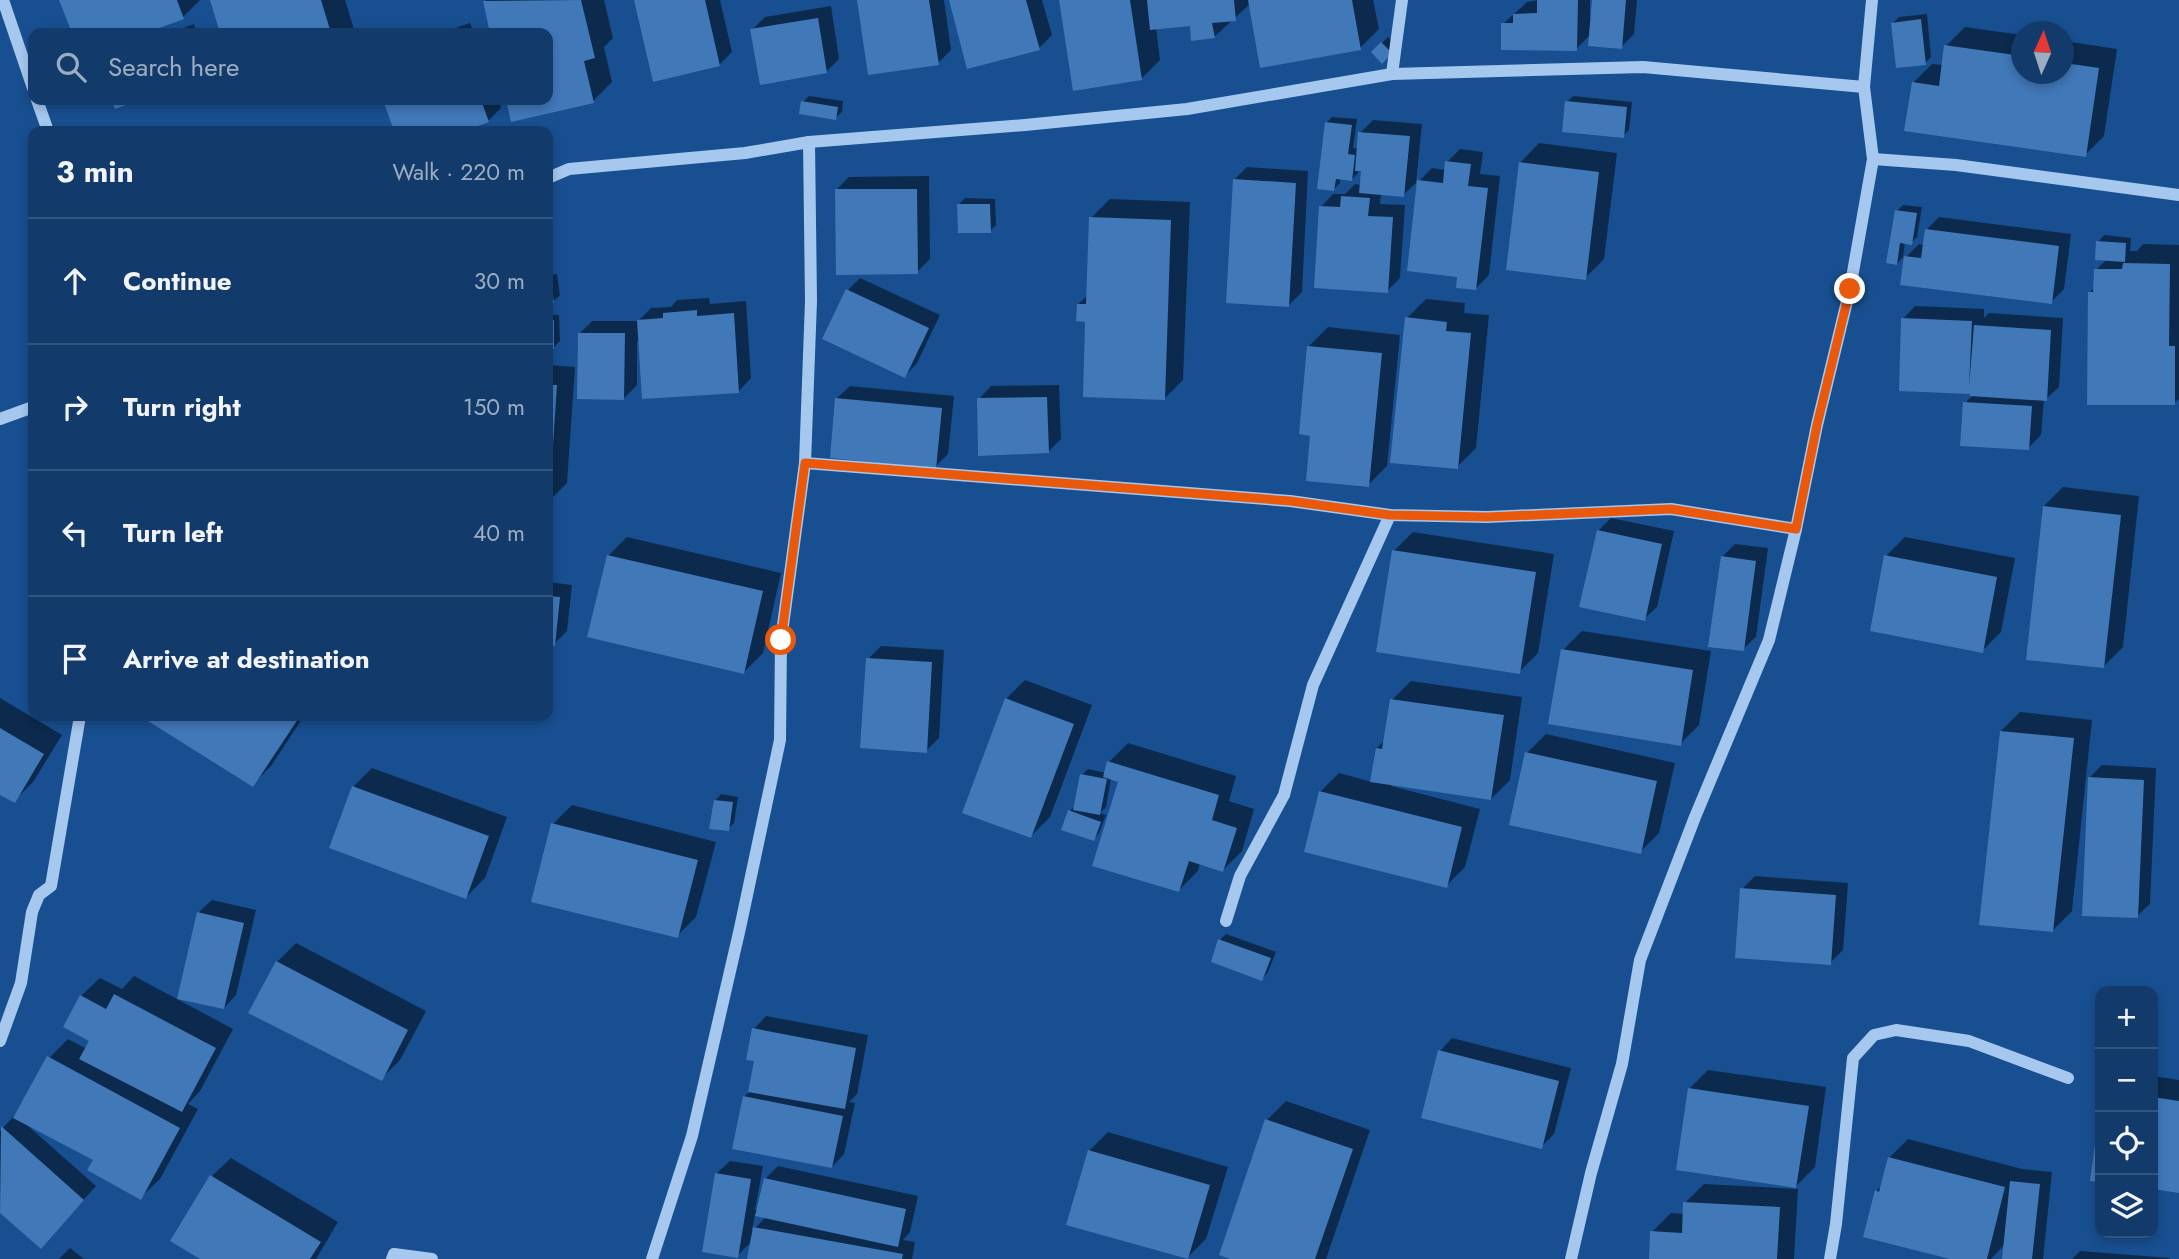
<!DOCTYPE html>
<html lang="en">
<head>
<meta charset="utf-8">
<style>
  body { margin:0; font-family:Jost,sans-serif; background:#1b4272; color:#f1f3f6 }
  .controls { position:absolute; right:21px; bottom:21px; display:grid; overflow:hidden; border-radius:14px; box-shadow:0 4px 10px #0003 }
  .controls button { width:63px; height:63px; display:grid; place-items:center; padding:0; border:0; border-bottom:2px solid #31557f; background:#123b6c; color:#f1f3f6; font:35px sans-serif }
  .compass { position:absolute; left:2011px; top:21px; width:63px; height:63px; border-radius:50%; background:#123b6c; box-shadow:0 4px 10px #0003; rotate:3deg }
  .stop { position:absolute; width:21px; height:21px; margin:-16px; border:5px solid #ea580c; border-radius:50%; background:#fff }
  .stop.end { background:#ea580c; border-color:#fff; box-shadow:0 2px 7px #0008 }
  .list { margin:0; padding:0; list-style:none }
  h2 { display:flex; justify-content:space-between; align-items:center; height:91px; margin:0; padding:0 28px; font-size:30px }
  h2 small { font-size:23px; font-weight:400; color:#9cadc2 }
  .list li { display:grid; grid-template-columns:46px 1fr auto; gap:21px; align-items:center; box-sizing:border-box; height:126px; padding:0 28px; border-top:2px solid #31557f }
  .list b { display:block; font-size:26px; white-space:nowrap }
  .list em { font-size:23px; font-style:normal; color:#9cadc2 }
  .icon { flex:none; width:38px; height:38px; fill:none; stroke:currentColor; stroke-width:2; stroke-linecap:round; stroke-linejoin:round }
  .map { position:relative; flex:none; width:2179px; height:1259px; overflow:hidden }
  .search { position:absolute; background:#123b6c; box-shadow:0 4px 10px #0003; left:28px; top:28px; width:525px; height:77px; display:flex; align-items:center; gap:18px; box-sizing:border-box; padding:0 24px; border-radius:14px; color:#9cadc2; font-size:26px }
  .panel { position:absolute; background:#123b6c; box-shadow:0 4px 10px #0003; left:28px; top:126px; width:525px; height:595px; border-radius:14px }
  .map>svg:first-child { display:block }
</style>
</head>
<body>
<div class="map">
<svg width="2179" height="1259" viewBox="0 0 2179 1259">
  <rect width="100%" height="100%" fill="#184f90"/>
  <g fill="#0007" fill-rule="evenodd">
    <path d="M61,0H200L183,17L141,33H74Z"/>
    <path d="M212,0H345L354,29L351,33H222Z"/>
    <path d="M486,0H604L613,38L604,47L612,82L593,101L512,120L507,100H548V33H492Z"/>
    <path d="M636,0H720L732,52L719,65Z"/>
    <path d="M859,0H944L951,50L938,63Z"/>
    <path d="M950,0H1042L1052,35L1039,48Z"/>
    <path d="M1061,0H1373L1379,29L1360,48L1250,4L1214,37L1191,24L1156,28L1160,60L1141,79Z"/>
    <path d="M1539,0H1590V18H1592L1594,0H1637L1634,34L1621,47L1591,34L1576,49L1503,24L1527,2Z"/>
    <path d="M831,6L839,59L826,72L752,30L765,17Z"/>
    <path d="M1927,14L1931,57L1925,63L1893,23L1899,17Z"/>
    <path d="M470,23L474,33H440Z"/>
    <path d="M194,24L197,33H169Z"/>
    <path d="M1965,27L2022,35V74H2064V41L2117,49L2104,136L2085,155L1913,83L1932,64L1943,65L1946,46Z"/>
    <path d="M1388,37L1397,46L1382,61L1373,52Z"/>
    <path d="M809,96L843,101L842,112L835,118L803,102Z"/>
    <path d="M1573,96L1632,102L1629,130L1623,136L1567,102Z"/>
    <path d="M384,100H498L501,108L488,121L458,131H396Z"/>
    <path d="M1332,117L1357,119L1353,148L1359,149L1360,133L1373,120L1422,124L1416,183L1403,195L1381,194L1380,204L1405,205L1400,278L1387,291L1321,207L1333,194H1345L1355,184L1361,185L1363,169H1358V173L1352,179L1340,178V183L1334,189L1326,123Z"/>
    <path d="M1539,143L1617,153L1604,259L1585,278L1521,162Z"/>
    <path d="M1460,149L1483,152L1480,174L1500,176L1489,275L1476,288L1459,275L1419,181L1432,168L1446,170L1447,162Z"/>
    <path d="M1247,167L1308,171L1302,292L1289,305L1234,180Z"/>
    <path d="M929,176L930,259L917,272L836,190L849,177Z"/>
    <path d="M965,198L995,199L996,225L990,231L959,204Z"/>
    <path d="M1110,199L1190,202L1183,380L1164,399L1087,320L1078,304L1088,295L1091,218Z"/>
    <path d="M1903,205L1922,207L1917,237L1911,243L1905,242L1903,257L1897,264V211Z"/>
    <path d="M1939,217L2071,234L2064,289L2051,302L1906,257L1919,244L1924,245L1926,230Z"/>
    <path d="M2104,235L2131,238L2130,251H2137L2143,244L2179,245V399L2174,403L2089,293L2095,287L2096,270L2107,259L2098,242Z"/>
    <path d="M557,274L560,295L554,301L548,302V275Z"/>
    <path d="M860,278L940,315L917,363L905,376L848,290Z"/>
    <path d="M709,298L710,304L746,301L751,378L739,391L637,341V385L624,398L579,334L592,321H638L651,308L671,307L677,300Z"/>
    <path d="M1426,299L1465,303L1464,313L1489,315L1476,448L1457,467L1407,318Z"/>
    <path d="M1915,306L1984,309V318L1989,313L2063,318L2059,387L2046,399H2044L2041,435L2028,448L1965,403L1972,396V393L1903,319Z"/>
    <path d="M548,315H559L560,341L553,348H548Z"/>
    <path d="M1328,327L1400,335L1387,466L1368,485L1312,434L1309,346Z"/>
    <path d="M548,365L575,367L567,483L548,502Z"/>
    <path d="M1059,385L1061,439L1048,452L979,399L991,386Z"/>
    <path d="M850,386L954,396L948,454L935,467L837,398Z"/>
    <path d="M2063,487L2139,496L2123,647L2104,666L2044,506Z"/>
    <path d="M1611,518L1674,531L1657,607L1644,619L1598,531Z"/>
    <path d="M1413,532L1554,554L1538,653L1519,672L1394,551Z"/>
    <path d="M627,537L781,573L763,653L744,672L608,556Z"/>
    <path d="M1905,537L2015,558L2001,632L1982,651L1886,556Z"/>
    <path d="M1735,544L1768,548L1756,637L1743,649L1722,557Z"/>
    <path d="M548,582L572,585L567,631L554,644L548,643Z"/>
    <path d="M1582,631L1711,651L1699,725L1680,744L1563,650Z"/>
    <path d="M881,646L944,650L939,738L926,751L868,659Z"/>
    <path d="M1025,680L1092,705L1050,817L1031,836L1006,699Z"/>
    <path d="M1411,681L1522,697L1510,780L1491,799L1392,784L1391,786L1480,809L1465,867L1446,886L1320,792L1339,773L1372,782L1377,748L1385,740L1392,700Z"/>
    <path d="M0,698L62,735L33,782L14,801L0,793Z"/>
    <path d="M2020,712L2092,720L2072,911L2053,930L2001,731Z"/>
    <path d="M144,716H304L271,766L252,785Z"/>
    <path d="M1546,734L1675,763L1659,833L1640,852L1527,753Z"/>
    <path d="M1128,743L1236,776L1229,801L1254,809L1242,851L1223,870L1200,863L1198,871L1179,890L1120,780L1111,778L1106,807L1100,813L1106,815L1099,833L1093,839L1064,829L1070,811L1076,804L1082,775L1088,769L1106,773L1109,762Z"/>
    <path d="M2102,765L2156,768L2150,904L2137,916L2089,778Z"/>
    <path d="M372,768L507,817L485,878L466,897L353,787Z"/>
    <path d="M721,794L738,797L734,823L728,829L715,801Z"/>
    <path d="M572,805L716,842L696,917L677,936L553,824Z"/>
    <path d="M1755,876L1848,883L1843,950L1830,963L1742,889Z"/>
    <path d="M212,900L256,910L236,995L224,1008L199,912Z"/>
    <path d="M1226,934L1276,952L1268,972L1262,979L1220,940Z"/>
    <path d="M296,943L426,1011L400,1060L381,1079L277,962Z"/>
    <path d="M134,976L233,1029L200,1091L188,1104L198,1109L160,1179L141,1197L95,1159L27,1125L96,1186L41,1247L0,1210V1131L15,1115L49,1058L68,1039L87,1049L91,1040L81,996L100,978L122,989Z"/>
    <path d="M766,1016L868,1035L857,1094L849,1102L855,1103L844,1154L832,1167L744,1097L750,1091L756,1060L754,1029Z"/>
    <path d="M1452,1038L1571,1068L1554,1134L1541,1147L1440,1051Z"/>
    <path d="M1708,1070L1826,1087L1815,1167L1796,1186L1689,1089Z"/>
    <path d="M2153,1076L2179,1080V1191L2153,1187Z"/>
    <path d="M1286,1101L1370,1130L1326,1259H1235L1267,1120Z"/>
    <path d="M1108,1132L1228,1167L1206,1239L1187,1258L1089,1151Z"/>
    <path d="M1908,1139L2022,1169L2052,1172L2043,1259H2004L2005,1244L1991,1259H1957L1876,1191L1883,1185L1889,1158Z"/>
    <path d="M231,1158L338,1222L316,1259H204L212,1176Z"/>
    <path d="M730,1161L763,1166L755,1210H758L765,1179L778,1166L918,1196L910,1232L903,1240L915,1242L912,1259H749L752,1241L737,1256L717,1173ZM755,1214L766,1217L752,1231Z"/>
    <path d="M1704,1184L1798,1189L1794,1259H1651L1652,1232L1671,1213L1684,1214L1685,1203Z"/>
    <path d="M70,1248L84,1259H59Z"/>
    <path d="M2080,1251L2170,1258V1259H2072Z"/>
  </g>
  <g fill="#4178b8">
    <path d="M59,0H177L184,19L146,33H72Z"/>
    <path d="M210,0H321L331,33H220Z"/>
    <path d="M581,0L595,58L584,61L594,103L511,122L506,100H548V33H490L483,1Z"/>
    <path d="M634,0H705L720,66L653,82Z"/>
    <path d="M857,0H929L939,65L868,75Z"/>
    <path d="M949,0H1026L1040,50L967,69Z"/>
    <path d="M1059,0H1130L1142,80L1073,91Z"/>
    <path d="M1147,0H1234L1236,21L1212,23L1215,38L1191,41L1190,26L1150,30Z"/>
    <path d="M1248,0H1352L1361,50L1260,68Z"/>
    <path d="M1537,0H1578L1577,51L1501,50V23H1513V14L1537,13Z"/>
    <path d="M1592,0H1626L1622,49L1588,46Z"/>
    <path d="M818,18L827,73L760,85L750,29Z"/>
    <path d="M1921,19L1926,65L1896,68L1891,23Z"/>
    <path d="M1381,42L1392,53L1382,64L1371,52Z"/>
    <path d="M1944,45L2022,56V74H2064V63L2099,68L2086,157L1904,131L1912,82L1939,86Z"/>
    <path d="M112,100H140L115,109Z"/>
    <path d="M383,100H481L489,122L464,131H394Z"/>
    <path d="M801,101L838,107L836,120L799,114Z"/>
    <path d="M1565,101L1627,107L1624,138L1562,132Z"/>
    <path d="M1325,122L1352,125L1348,154L1355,155L1352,181L1336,179L1334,191L1317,189Z"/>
    <path d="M1358,132L1410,136L1404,197L1359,193L1361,171H1355Z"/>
    <path d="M1445,161L1471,164L1468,186L1488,188L1476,290L1456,288L1457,277L1407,271L1417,180L1443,183Z"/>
    <path d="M1519,162L1599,172L1586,280L1506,270Z"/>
    <path d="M1233,179L1296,183L1289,307L1226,303Z"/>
    <path d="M835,189H917L918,274L836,275Z"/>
    <path d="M1341,196L1370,198L1368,216L1393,217L1388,293L1314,288L1319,206L1340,207Z"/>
    <path d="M957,204H990L991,233H958Z"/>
    <path d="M1895,210L1917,213L1912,245L1900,243L1897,265L1886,263Z"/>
    <path d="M1089,217L1171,220L1165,400L1083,397L1085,322L1076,321L1077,304H1086Z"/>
    <path d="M1925,229L2059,246L2052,304L1900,285L1904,256L1921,258Z"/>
    <path d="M2096,241L2126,243L2125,262L2095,260Z"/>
    <path d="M2123,263L2170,264L2169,346H2175V405H2087L2088,292H2093L2094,269H2122Z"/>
    <path d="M551,279L554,303H548V280Z"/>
    <path d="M846,289L929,328L905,378L822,339Z"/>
    <path d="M697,310V316L734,313L739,393L642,399L637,320L663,318V313Z"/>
    <path d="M1405,317L1447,322L1446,331L1471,333L1458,469L1390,463Z"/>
    <path d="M1901,318L1972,321L1969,387L1974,325L2051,330L2047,401L1970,396V394L1899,391Z"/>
    <path d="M548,320H554V349L548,350Z"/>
    <path d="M578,333H625L624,400L577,399Z"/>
    <path d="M1307,346L1382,353L1369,487L1306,481L1310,436L1299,434Z"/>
    <path d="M548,385H557L550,492H548Z"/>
    <path d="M1047,397L1049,453L978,456L977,398Z"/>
    <path d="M835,398L942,408L936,469L830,458Z"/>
    <path d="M1963,402L2032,406L2029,450L1960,446Z"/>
    <path d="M2043,506L2121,515L2104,668L2026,660Z"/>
    <path d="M1597,530L1662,544L1645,621L1579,607Z"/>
    <path d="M1392,550L1536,572L1520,674L1376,652Z"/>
    <path d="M607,555L763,591L744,674L587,637Z"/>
    <path d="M1884,555L1997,577L1983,653L1870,631Z"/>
    <path d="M1721,556L1756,561L1744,651L1708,647Z"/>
    <path d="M548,596L560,597L555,646L548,645Z"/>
    <path d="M1561,649L1693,670L1681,746L1548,724Z"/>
    <path d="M866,658L932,662L927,753L860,748Z"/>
    <path d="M1005,698L1074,724L1031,838L962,813Z"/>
    <path d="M1390,699L1504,715L1491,800L1370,782L1376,748L1382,749Z"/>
    <path d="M140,716H300L253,787Z"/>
    <path d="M0,728L44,754L15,803L0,795Z"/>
    <path d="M2000,731L2074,738L2053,932L1979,925Z"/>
    <path d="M1525,752L1657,781L1641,854L1509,825Z"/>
    <path d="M1107,761L1219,795L1212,820L1237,828L1223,872L1189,861L1179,892L1092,866L1118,782L1103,777Z"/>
    <path d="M1080,774L1107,779L1100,815L1073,810Z"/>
    <path d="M2088,777L2144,780L2138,918L2082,916Z"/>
    <path d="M352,786L489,836L466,899L329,848Z"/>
    <path d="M1319,791L1462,827L1447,888L1304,852Z"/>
    <path d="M714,800L733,802L729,831L709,829Z"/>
    <path d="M1068,810L1101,822L1094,841L1061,830Z"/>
    <path d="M551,823L698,860L678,938L531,902Z"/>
    <path d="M1740,888L1836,895L1831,965L1735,958Z"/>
    <path d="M197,912L244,923L224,1009L177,999Z"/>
    <path d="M1218,939L1271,958L1262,981L1211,962Z"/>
    <path d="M276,961L408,1030L382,1081L248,1013Z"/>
    <path d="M114,994L216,1048L182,1112L79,1059L89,1041L63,1027L80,995L106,1009Z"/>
    <path d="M752,1028L856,1048L845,1109L748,1092L754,1061L746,1060Z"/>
    <path d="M1438,1050L1559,1081L1542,1149L1421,1118Z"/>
    <path d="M47,1056L180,1128L141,1200L87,1170L93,1160L13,1118Z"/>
    <path d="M1688,1088L1809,1106L1796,1188L1676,1170Z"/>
    <path d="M743,1096L843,1116L832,1168L732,1149Z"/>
    <path d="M2153,1097L2179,1101V1193L2153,1189Z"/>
    <path d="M2099,1115H2100V1182L2090,1181Z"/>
    <path d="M1265,1119L1353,1149L1315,1259H1230L1219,1255Z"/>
    <path d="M1,1126L84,1200L41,1249L0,1213Z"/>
    <path d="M1088,1150L1210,1185L1188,1259L1066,1225Z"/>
    <path d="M1888,1157L2005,1187L1987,1259H1950L1863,1237L1875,1190L1879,1192Z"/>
    <path d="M715,1173L751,1179L738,1258L702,1252Z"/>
    <path d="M210,1175L321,1242L310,1259H200L170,1241Z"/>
    <path d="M764,1178L906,1209L898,1247L755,1216Z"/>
    <path d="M2010,1181L2040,1184L2032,1259H2002Z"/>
    <path d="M1683,1202L1780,1207L1777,1259H1649L1650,1231L1682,1233Z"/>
    <path d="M753,1227L903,1254L902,1259H747Z"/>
  </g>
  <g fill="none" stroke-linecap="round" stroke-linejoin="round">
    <g stroke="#a6c8ef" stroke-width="12">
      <path d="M3,0L33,88"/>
      <path d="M1392,74L1402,0"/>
      <path d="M37,100L48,131"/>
      <path d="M1873,159L1956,165L2179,195"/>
      <path d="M548,178L569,169L745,153L809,142L1025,125L1187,109L1392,74L1643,67L1864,87"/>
      <path d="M0,419L33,407"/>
      <path d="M805,463L1290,501L1390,515L1487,517L1671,509L1796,529"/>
      <path d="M1226,921L1240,876L1284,795L1313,685L1390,515"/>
      <path d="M0,1041L21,983L32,912L39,895L51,886L80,716"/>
      <path d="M392,1259L394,1254L432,1259"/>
      <path d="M652,1259L692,1136L740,928L780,740L781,640L805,463L811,301L809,142"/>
      <path d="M1571,1259L1591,1173L1622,1064L1640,960L1695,817L1769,640L1796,529L1817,425L1850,289L1873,159L1864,87L1872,0"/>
      <path d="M1830,1259L1836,1224L1853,1058L1874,1035L1896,1030L1969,1041L2068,1078"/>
    </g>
  </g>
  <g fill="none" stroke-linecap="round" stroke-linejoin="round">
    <path stroke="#ea580c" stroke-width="9" d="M781,640L805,463L1290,501L1390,515L1487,517L1671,509L1796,529L1817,425L1850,289"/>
  </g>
</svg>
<div class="controls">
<button>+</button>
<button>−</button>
<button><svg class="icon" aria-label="locate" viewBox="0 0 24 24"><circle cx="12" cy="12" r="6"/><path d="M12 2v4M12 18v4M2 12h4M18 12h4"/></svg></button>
<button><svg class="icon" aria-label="layers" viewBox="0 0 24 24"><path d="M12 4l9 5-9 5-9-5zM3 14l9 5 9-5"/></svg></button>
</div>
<svg class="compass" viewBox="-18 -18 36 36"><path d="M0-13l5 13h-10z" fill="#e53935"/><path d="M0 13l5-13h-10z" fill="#9cadc2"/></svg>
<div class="stop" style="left:781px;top:640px"></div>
<div class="stop end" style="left:1850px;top:289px"></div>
<div class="search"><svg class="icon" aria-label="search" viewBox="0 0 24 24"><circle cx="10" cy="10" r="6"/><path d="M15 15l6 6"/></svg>Search here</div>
<section class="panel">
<h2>3 min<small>Walk · 220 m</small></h2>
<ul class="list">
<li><svg class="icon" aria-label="ahead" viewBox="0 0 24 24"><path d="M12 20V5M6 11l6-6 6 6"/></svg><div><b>Continue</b></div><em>30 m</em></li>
<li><svg class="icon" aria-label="right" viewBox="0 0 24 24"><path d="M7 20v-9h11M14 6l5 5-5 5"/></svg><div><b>Turn right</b></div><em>150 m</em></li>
<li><svg class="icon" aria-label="left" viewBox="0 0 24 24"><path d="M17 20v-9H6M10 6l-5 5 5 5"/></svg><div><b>Turn left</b></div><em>40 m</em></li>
<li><svg class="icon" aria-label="arrive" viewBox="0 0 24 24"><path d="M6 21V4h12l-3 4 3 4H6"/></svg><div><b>Arrive at destination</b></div></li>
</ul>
</section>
</div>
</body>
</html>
